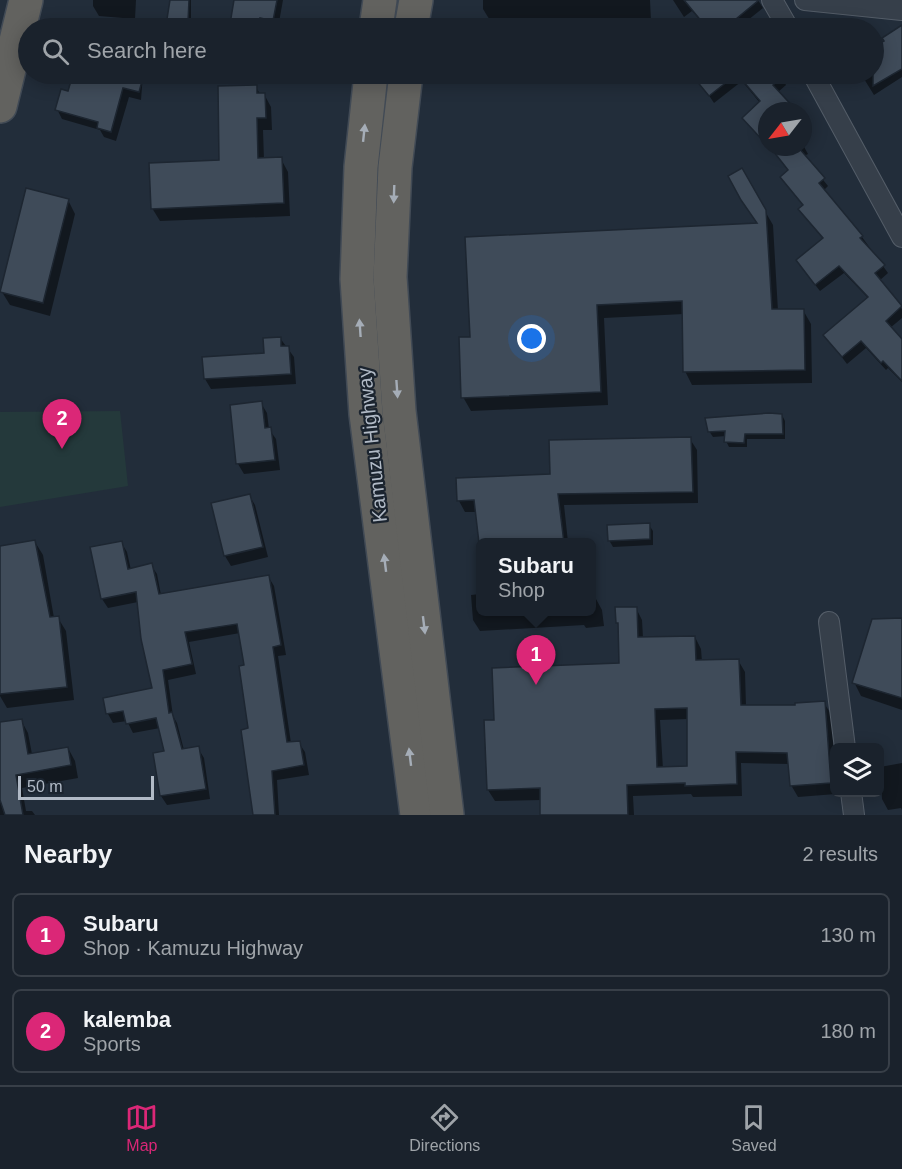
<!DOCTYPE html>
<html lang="en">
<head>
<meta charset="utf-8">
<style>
  body { margin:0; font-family:Arial,sans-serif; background:#232a34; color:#f1f3f6 }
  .controls { position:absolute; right:18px; bottom:18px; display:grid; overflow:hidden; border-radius:9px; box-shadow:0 3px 15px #0003 }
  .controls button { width:54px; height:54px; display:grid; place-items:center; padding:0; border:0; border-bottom:2px solid #383f48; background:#1a222c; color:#f1f3f6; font:30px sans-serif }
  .compass { position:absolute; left:758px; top:102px; width:54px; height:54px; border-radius:50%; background:#1a222c; box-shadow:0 3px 15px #0003; rotate:239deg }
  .scale { position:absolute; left:18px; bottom:15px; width:136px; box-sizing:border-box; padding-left:6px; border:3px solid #b1bac6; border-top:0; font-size:16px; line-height:21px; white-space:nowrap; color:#b1bac6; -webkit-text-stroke:4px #1b242f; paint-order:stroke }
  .you { position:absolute; left:532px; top:339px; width:21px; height:21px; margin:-15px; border:4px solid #fff; border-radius:50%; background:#1a73e8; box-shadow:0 0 0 9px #1a73e833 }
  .badge { display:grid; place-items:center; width:39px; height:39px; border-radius:50%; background:#db2777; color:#fff; font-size:20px; font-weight:700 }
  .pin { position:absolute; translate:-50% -50px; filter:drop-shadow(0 2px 3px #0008) }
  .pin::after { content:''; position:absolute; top:32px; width:21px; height:18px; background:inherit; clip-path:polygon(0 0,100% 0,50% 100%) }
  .popup { position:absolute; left:476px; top:538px; width:120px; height:78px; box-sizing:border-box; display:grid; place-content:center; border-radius:9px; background:#1a222c; filter:drop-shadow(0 2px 4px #0005); font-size:20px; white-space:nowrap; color:#9fa4a9 }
  .popup b { font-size:22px; color:#f1f3f6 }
  .popup::after { content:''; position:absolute; left:50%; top:100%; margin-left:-12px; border:12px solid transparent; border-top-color:#1a222c }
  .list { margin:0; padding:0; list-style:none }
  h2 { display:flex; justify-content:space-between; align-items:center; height:78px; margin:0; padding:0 24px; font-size:26px }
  h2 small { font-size:20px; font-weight:400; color:#9fa4a9 }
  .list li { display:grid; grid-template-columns:39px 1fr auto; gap:18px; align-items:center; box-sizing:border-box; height:84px; margin:0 12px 12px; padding:0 12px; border:2px solid #383f48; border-radius:9px }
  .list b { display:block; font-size:22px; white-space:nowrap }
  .list p { margin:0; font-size:20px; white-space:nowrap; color:#9fa4a9 }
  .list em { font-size:20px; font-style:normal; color:#9fa4a9 }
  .icon { flex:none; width:33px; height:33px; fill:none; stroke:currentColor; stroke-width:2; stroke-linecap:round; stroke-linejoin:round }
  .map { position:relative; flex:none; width:902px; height:815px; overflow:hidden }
  .search { position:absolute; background:#1a222c; box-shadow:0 3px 15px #0003; left:18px; right:18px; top:18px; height:66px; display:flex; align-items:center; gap:15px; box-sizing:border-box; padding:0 21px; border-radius:33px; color:#9fa4a9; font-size:22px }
  .sheet { height:270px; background:#1a222c }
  nav { display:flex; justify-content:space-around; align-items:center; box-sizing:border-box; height:84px; border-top:2px solid #383f48; background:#1a222c; font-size:16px; color:#9fa4a9 }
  nav a { display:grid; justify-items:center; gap:3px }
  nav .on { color:#db2777 }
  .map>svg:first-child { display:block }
</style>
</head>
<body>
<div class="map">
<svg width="902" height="815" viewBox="0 0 902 815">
  <rect width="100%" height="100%" fill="#222d3a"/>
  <path fill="#24393b" d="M120,411L128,486L0,507V412Z"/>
  <g fill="#0007" fill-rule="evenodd">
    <path d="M93,0H136L135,19L99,16L93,6Z"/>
    <path d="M171,0H191V28L173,26L169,19Z"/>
    <path d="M236,0H283L278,28H234L231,24Z"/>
    <path d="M483,0H650L651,21L491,22L483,9Z"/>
    <path d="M673,0H758L763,8L738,28H707L692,11L684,17Z"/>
    <path d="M57,20L91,28H55Z"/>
    <path d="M902,27V77L874,95L861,74H874L886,42Z"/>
    <path d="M74,74H143L141,100L129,97L116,141L104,137L100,130L62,119L57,109L69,93Z"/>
    <path d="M716,74H779L782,77L786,85L778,92L794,111H767L766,145L744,118L760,103L742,81L714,103L702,85Z"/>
    <path d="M256,87L260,94H264L271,107L272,130H263L264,160L281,159L288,172L290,216L160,221L152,208L220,161Z"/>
    <path d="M803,145L808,154L804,156L828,186L823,191L862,237L888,273L879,281L902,309V318L890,328L902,341V382L888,368L886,370L866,348L847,364L825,335L869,299L844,273L820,291L802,268L824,240L805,217L804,206L782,178L789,171L770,147H803Z"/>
    <path d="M741,170L773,225L778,311L803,310L811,324L812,383L692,385L685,371L684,314L604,318L608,405L471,411L463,397L471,338L758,225Z"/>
    <path d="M68,200L75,214L50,316L10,305L2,292Z"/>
    <path d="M280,338L294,357L296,384L211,389L205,379L266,354Z"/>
    <path d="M261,403L267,413L269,429L276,439L280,470L244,474L238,464L231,406Z"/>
    <path d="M782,415L785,421V439H747V447H729L726,441V436L713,437L709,431Z"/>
    <path d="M690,439L697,450L698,503L564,505L568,542H481L477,512H465L459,501Z"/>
    <path d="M249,495L255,505L268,557L231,566L225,556L212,504Z"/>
    <path d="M649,525L653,531V545L613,547L609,540Z"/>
    <path d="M35,542L43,555L54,618H58L66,631L74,700L7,708L0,696V548Z"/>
    <path d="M121,542L127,552L131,570L151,565L157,574L161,595L268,576L274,586L286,655L278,656L291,743H299L305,752L309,775L277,780L279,815H264L240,633L189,642L196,674L168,680L173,716L177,723L184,750L198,748L204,758L210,799L167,805L161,796L166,753L160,728L133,733L127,721L113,723L108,714L105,699L154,689L138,602L108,608L102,599L92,549Z"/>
    <path d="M480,594V612H592V599H596L602,610L604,626L586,628L584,625L480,631L473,620L471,595Z"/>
    <path d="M636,608L642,620L643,638L695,637L701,649L702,662L738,660L745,672L746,706L797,707L824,703L831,714L834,757V792H838L836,794L798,797L791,785L790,764L741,763L742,796L693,797L691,794L633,796L634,815H541V800L495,801L488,790L495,721L621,665L620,627L617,623ZM688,719V768L663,769L660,720Z"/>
    <path d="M902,619V710L861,696L854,682Z"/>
    <path d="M21,720L28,733L32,754L68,748L75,761L78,778L22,788L26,811H32L35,815H0V724Z"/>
    <path d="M902,763V810L901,808L888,810L882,799L880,767Z"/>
  </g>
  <g fill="#3f4b59" stroke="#1d2631" stroke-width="1.5" fill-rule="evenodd">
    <path d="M170,0H189L188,22L167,19Z"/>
    <path d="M234,0H277L273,21L260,18L258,28L230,24Z"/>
    <path d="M684,0H759L725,28H707Z"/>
    <path d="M902,25V69L873,86V47L884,41L882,38Z"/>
    <path d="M73,74H144L139,92L123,88L111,132L97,128L98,122L55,110L61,89L68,91Z"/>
    <path d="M691,74H787L773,85L797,111H767V145L742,118L760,101L737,74L709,96Z"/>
    <path d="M257,85V93H265L266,118H257L258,158L282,157L284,203L151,209L149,163L219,160L218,86Z"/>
    <path d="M770,147H798L825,178L819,183L863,236L860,238L885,265L875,273L902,306L886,321L902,339V381L883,361L881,363L861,341L842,357L823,335L868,297L839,266L815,285L796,260L823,238L798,209L803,205L780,177L788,170Z"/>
    <path d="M742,168L766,210L772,309H804L805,370L683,372L682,301L597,305L601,392L461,398L459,337H470L465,237L757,223L741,200L728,176Z"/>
    <path d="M26,188L69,199L43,303L0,292Z"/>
    <path d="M281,337V346H289L291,374L204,379L202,357L264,353L263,338Z"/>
    <path d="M262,401L265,428L271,427L275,460L236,464L230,405Z"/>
    <path d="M769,413L782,414L783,434H745L744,443L724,442L725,431L708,432L705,418Z"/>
    <path d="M691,437L693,492L558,494L564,543H479L474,500L457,501L456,478L550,474L549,440Z"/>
    <path d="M250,494L263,547L224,556L211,503Z"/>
    <path d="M650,523V539L608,541L607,525Z"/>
    <path d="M35,540L50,617L59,616L67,687L0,694V546Z"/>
    <path d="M122,541L128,569L152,563L159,594L269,575L281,645L273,647L287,742L300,741L304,765L272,771L275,815H253L241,730L248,728L239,666L244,665L237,624L185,632L192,664L163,670L169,713L172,712L182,749L199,746L206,789L160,796L153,753L164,751L156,718L126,724L123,711L106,714L103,698L152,688L141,639L136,592L101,599L90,547Z"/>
    <path d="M615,607H637L638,637L695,636L696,660L739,659L741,705H795V703L825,701L831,783L790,786L787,753L736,752L737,784L685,786V783L627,785L628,815H540V788L487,790L484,720H494L492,668L619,663L618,623H616ZM687,708V766L657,767L655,709Z"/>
    <path d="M902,618V698L852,683L872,619Z"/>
    <path d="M22,719L28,754L68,747L71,765L16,775L23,815H5L0,800V722Z"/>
  </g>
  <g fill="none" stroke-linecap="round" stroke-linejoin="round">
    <defs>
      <g id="minor">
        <path d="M772,0L788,28"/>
        <path d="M805,0L902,10"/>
        <path d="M813,74L902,237"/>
        <path d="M829,622L845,748"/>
        <path d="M851,792L854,815"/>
      </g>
      <g id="trunk">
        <path d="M376,28L380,0"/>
        <path d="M411,28L416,0"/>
        <path d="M371,74L361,167L357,279L366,414L417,815"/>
        <path d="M406,74L395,167L390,277L399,411L447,815"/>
        <path d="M0,106L26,0"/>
      </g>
    </defs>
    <use href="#minor" stroke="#545d68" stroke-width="22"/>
    <use href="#trunk" stroke="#414a55" stroke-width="36"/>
    <use href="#minor" stroke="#363f4a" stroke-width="20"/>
    <use href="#trunk" stroke="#62625f" stroke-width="33"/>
  </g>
  <defs><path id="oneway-solid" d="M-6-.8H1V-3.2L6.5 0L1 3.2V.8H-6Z" transform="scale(1.5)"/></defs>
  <g fill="#a5adb7">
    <use href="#oneway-solid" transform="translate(364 133) rotate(-84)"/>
    <use href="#oneway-solid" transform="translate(394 194) rotate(92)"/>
    <use href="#oneway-solid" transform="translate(360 328) rotate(-94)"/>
    <use href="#oneway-solid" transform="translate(397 389) rotate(86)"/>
    <use href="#oneway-solid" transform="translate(385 563) rotate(-97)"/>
    <use href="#oneway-solid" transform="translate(424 625) rotate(83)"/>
    <use href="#oneway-solid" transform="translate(410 757) rotate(-97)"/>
  </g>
  <g text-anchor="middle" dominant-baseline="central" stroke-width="4.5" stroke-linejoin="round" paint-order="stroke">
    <g font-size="20" fill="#b1bac6" stroke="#1b242f">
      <text transform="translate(372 445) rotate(-96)">Kamuzu Highway</text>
    </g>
  </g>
</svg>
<div class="controls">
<button><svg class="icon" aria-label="layers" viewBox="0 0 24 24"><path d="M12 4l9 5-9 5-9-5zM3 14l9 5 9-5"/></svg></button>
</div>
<svg class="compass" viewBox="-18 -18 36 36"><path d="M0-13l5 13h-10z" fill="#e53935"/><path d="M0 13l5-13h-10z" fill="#9fa4a9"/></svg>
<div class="scale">50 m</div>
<div class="you"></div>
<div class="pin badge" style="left:536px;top:685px">1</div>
<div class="popup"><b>Subaru</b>Shop</div>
<div class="pin badge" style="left:62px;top:449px">2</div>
<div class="search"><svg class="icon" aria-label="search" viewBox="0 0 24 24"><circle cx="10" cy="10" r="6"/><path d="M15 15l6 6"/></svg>Search here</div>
</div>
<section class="sheet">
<h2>Nearby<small>2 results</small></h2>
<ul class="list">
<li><span class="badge">1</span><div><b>Subaru</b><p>Shop · Kamuzu Highway</p></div><em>130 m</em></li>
<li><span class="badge">2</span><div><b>kalemba</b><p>Sports</p></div><em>180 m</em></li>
</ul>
</section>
<nav>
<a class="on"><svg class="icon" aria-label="map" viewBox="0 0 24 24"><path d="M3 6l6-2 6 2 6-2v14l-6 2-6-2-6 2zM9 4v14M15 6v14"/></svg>Map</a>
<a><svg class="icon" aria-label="directions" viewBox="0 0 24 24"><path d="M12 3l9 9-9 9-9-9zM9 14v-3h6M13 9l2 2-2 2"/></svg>Directions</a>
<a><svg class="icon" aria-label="saved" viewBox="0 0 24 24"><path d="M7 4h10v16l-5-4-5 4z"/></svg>Saved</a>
</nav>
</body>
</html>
